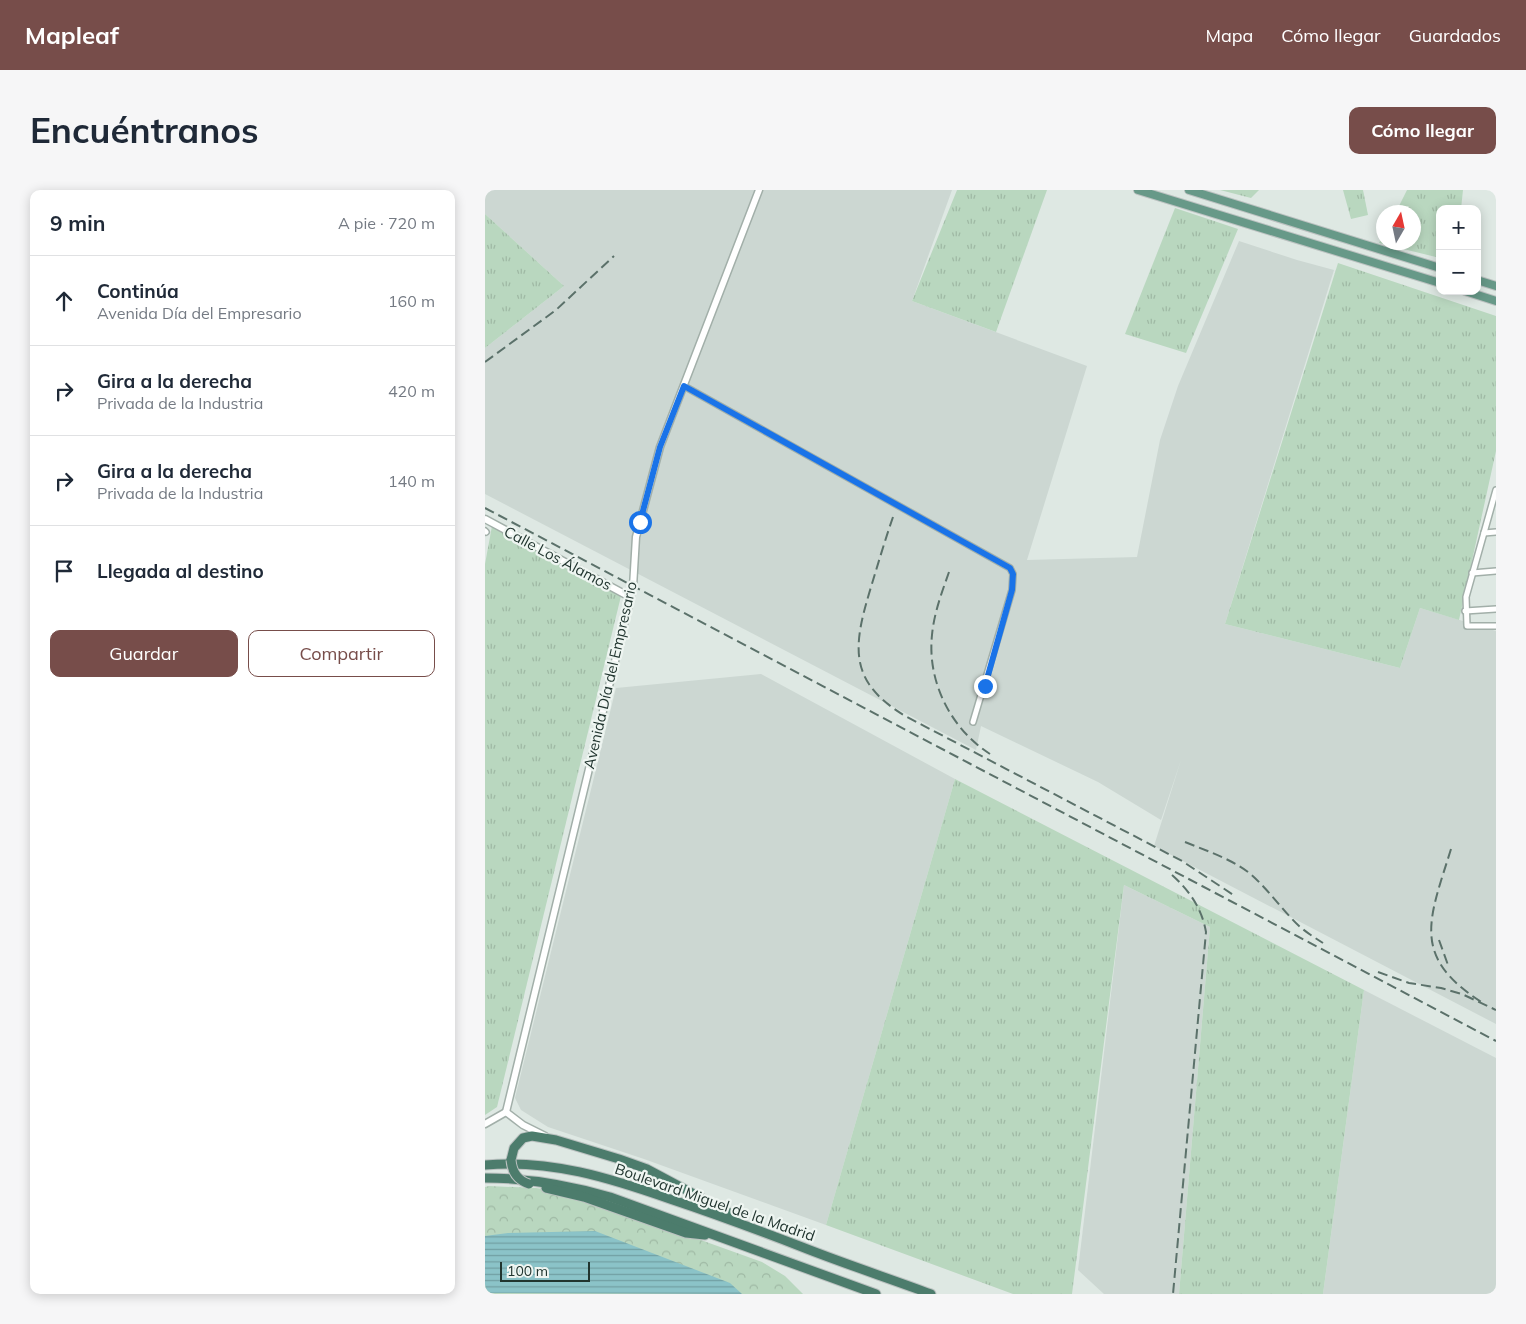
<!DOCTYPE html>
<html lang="es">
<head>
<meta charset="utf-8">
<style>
  body { margin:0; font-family:Mulish,sans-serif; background:#f6f6f7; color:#1f2937 }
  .controls { position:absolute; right:15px; top:15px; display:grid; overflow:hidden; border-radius:10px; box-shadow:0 2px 12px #0003 }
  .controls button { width:45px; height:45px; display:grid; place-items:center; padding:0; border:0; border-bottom:1px solid #e0e1e3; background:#fff; color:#1f2937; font:25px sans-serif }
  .compass { position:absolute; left:891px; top:15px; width:45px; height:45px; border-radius:50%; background:#fff; box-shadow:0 2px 12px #0003; rotate:9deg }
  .scale { position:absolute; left:15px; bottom:12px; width:90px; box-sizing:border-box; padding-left:5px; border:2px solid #21352f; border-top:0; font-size:14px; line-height:18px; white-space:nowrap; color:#21352f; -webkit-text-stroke:4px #eef5f1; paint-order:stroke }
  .stop { position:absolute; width:15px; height:15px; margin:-11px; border:4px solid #1a73e8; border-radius:50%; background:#fff }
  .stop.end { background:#1a73e8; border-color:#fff; box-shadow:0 1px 5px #0008 }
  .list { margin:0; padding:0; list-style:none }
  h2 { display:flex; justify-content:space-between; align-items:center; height:65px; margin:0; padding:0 20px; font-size:21px }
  h2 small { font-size:16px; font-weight:400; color:#747a83 }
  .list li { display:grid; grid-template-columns:32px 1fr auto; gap:15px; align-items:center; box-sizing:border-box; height:90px; padding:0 20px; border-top:1px solid #e0e1e3 }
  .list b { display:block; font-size:19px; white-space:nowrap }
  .list p { margin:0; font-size:16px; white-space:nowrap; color:#747a83 }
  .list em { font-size:16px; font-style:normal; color:#747a83 }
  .actions { display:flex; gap:10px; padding:15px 20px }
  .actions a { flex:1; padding:11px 0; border:1px solid #774d4a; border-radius:10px; text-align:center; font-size:18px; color:#774d4a }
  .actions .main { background:#774d4a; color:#fff }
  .icon { flex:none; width:28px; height:28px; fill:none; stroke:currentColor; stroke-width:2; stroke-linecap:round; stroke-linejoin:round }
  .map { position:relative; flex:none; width:1011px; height:1104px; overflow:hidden; border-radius:10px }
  header { display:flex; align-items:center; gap:30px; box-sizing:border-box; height:70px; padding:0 25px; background:#774d4a; color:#fff }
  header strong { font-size:24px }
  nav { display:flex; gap:28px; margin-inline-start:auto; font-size:18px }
  .intro { display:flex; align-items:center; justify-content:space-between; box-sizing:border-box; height:120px; padding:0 30px }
  h1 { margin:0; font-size:35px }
  .button { padding:12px 22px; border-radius:10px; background:#774d4a; color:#fff; font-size:18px; font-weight:700 }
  main { display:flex; gap:30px; padding:0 30px }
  aside { flex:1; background:#fff; border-radius:10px; box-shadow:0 2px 12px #0003 }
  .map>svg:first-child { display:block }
</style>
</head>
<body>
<header>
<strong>Mapleaf</strong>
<nav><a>Mapa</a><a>Cómo llegar</a><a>Guardados</a></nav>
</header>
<div class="intro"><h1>Encuéntranos</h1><a class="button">Cómo llegar</a></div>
<main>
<aside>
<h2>9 min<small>A pie · 720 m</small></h2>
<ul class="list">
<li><svg class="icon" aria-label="ahead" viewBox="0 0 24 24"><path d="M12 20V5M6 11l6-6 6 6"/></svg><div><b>Continúa</b><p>Avenida Día del Empresario</p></div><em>160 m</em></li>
<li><svg class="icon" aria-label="right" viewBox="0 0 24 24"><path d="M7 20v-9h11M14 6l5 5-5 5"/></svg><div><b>Gira a la derecha</b><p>Privada de la Industria</p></div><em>420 m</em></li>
<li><svg class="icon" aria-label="right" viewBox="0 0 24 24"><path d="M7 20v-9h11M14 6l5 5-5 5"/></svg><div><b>Gira a la derecha</b><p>Privada de la Industria</p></div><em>140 m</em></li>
<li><svg class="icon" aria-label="arrive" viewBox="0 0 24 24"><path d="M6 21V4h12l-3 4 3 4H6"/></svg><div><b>Llegada al destino</b></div></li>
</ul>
<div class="actions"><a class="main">Guardar</a><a>Compartir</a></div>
</aside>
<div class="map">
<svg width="1011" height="1104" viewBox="0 0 1011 1104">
  <defs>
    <pattern id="grass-tufts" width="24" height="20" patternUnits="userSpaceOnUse" patternTransform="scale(1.25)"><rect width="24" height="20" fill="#b9d7bf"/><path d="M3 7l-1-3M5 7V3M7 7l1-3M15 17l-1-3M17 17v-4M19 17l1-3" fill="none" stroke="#9fb9a4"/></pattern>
    <pattern id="forest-crowns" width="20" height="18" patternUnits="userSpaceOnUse" patternTransform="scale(1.25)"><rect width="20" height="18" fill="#b9d7bf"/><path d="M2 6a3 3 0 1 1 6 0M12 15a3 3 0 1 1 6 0" fill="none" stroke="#9fb9a4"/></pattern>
    <pattern id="water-rules" width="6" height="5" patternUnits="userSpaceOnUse" patternTransform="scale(1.25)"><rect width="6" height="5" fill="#8bc3c8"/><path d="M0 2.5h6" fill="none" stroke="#719fa3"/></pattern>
  </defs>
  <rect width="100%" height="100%" fill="#dee8e3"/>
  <g fill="#ccd7d2">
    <path d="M0,0H467L427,111L602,176L542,370L652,367L675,250L693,196L754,51L812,70L849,80L740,434L915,478L935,418L1011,441V834L669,656L696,570L676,630L613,592L496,536L491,560L0,304V158L79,96L0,24Z"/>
    <path d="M276,484L470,589L341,1035L159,969L63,937L36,920L30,908L131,498Z"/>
    <path d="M639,695L725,737L694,1104H619L593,1080Z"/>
    <path d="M879,800L1011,868V1104H838Z"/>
  </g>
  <g fill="url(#grass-tufts)">
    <path d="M472,0H562L511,142L427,111Z"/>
    <path d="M735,0H774L766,8Z"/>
    <path d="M858,0H878L883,25L866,29Z"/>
    <path d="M922,0H978L976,19H955V68L894,53L898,45V52H928V22H911Z"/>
    <path d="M690,18L753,39L701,163L640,144Z"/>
    <path d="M0,24L79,96L0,158Z"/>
    <path d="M853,73L1011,126V261L974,430L935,418L915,478L740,434Z"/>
    <path d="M7,336L136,406L12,917L0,925V374Z"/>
    <path d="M470,589L879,800L838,1104H694L725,737L639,695L587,1104H528L341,1035Z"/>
  </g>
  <path fill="url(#forest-crowns)" d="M4,996L51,998L85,1003L277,1072L300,1086L318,1104H0V997Z"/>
  <path fill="url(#water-rules)" d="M110,1041L245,1093L257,1104L0,1103V1046L23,1043Z"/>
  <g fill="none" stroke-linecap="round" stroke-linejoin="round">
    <defs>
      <g id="minor">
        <path d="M199,196L525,378L528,384L527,400L488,532"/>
        <path d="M1011,300L981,407L982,436H1011"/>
        <path d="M0,341L1,342"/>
        <path d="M999,343L1011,342"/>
        <path d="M987,383L1011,381"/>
        <path d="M980,421L1011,419"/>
      </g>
      <g id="tertiary">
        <path d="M0,329L145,407"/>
        <path d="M21,922L148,397L151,347L175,257L274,0"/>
        <path d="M21,922L38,935L60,946"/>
        <path d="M0,934L21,922"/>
      </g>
      <g id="primary">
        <path d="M653,0L955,93"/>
        <path d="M704,0L955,78"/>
        <path d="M992,90L1011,96"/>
        <path d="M980,101L1011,111"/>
      </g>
      <g id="trunk">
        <path d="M26,970L29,958L38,948L47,946L71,950L134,969L162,979L250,1026"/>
        <path d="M0,975C65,969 125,988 185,1009C230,1024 273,1040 317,1057C360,1074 403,1088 446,1104"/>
        <path d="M0,988C43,988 84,995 125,1007L391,1104"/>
        <path d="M61,998L99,1007L201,1043L220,1045"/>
      </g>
    </defs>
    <use href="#minor" stroke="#a2afa9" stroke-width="8"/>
    <use href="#tertiary" stroke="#a2afa9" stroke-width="9"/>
    <use href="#primary" stroke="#bcc2c1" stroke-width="10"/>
    <use href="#trunk" stroke="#bcc2c1" stroke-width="11"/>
    <use href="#minor" stroke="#fff" stroke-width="5"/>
    <use href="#tertiary" stroke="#fff" stroke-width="6"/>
    <use href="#primary" stroke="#679988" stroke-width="8"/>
    <use href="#trunk" stroke="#4c7c6c" stroke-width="9"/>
    <g stroke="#5b716a" stroke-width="2" stroke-dasharray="10 5" stroke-linecap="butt">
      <path d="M0,172L71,120L129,66"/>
      <path d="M0,318L1011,851"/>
      <path d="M408,327C400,350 393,374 386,397C368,456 362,492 422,527L697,671L750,706"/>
      <path d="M464,382C457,402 449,423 447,445C442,492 466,539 505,564"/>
      <path d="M700,652C722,661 744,668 763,682C780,696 792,713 807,729C816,739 827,746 838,753"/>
      <path d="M966,659C944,730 925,767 998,813"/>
      <path d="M687,685C705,701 717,719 721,742L688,1104"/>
      <path d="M954,750L963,775"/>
      <path d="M893,782L924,793L956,798L977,804L1011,820"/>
    </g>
    <defs>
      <path id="trunk-bridge" d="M26,970C27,982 32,990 44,994"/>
    </defs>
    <use href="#trunk-bridge" stroke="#bcc2c1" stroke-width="11" stroke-linecap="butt"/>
    <use href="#trunk-bridge" stroke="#4c7c6c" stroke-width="9"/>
  </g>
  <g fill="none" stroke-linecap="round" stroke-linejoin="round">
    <path stroke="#1a73e8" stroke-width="6" d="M155,332L175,257L199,196L525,378L528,384L527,400L500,496"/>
  </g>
  <g text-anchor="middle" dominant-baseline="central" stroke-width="4.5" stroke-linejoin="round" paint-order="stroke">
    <g font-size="15" fill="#21352f" stroke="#eef5f1">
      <text transform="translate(73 368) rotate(28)">Calle Los Álamos</text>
      <text transform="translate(125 485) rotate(-77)">Avenida Día del Empresario</text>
      <text transform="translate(230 1012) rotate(19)">Boulevard Miguel de la Madrid</text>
    </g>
  </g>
</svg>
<div class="controls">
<button>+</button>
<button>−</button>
</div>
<svg class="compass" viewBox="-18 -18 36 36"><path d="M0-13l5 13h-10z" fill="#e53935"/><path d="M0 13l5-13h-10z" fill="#747a83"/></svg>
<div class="scale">100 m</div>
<div class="stop" style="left:155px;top:332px"></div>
<div class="stop end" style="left:500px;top:496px"></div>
</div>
</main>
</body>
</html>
